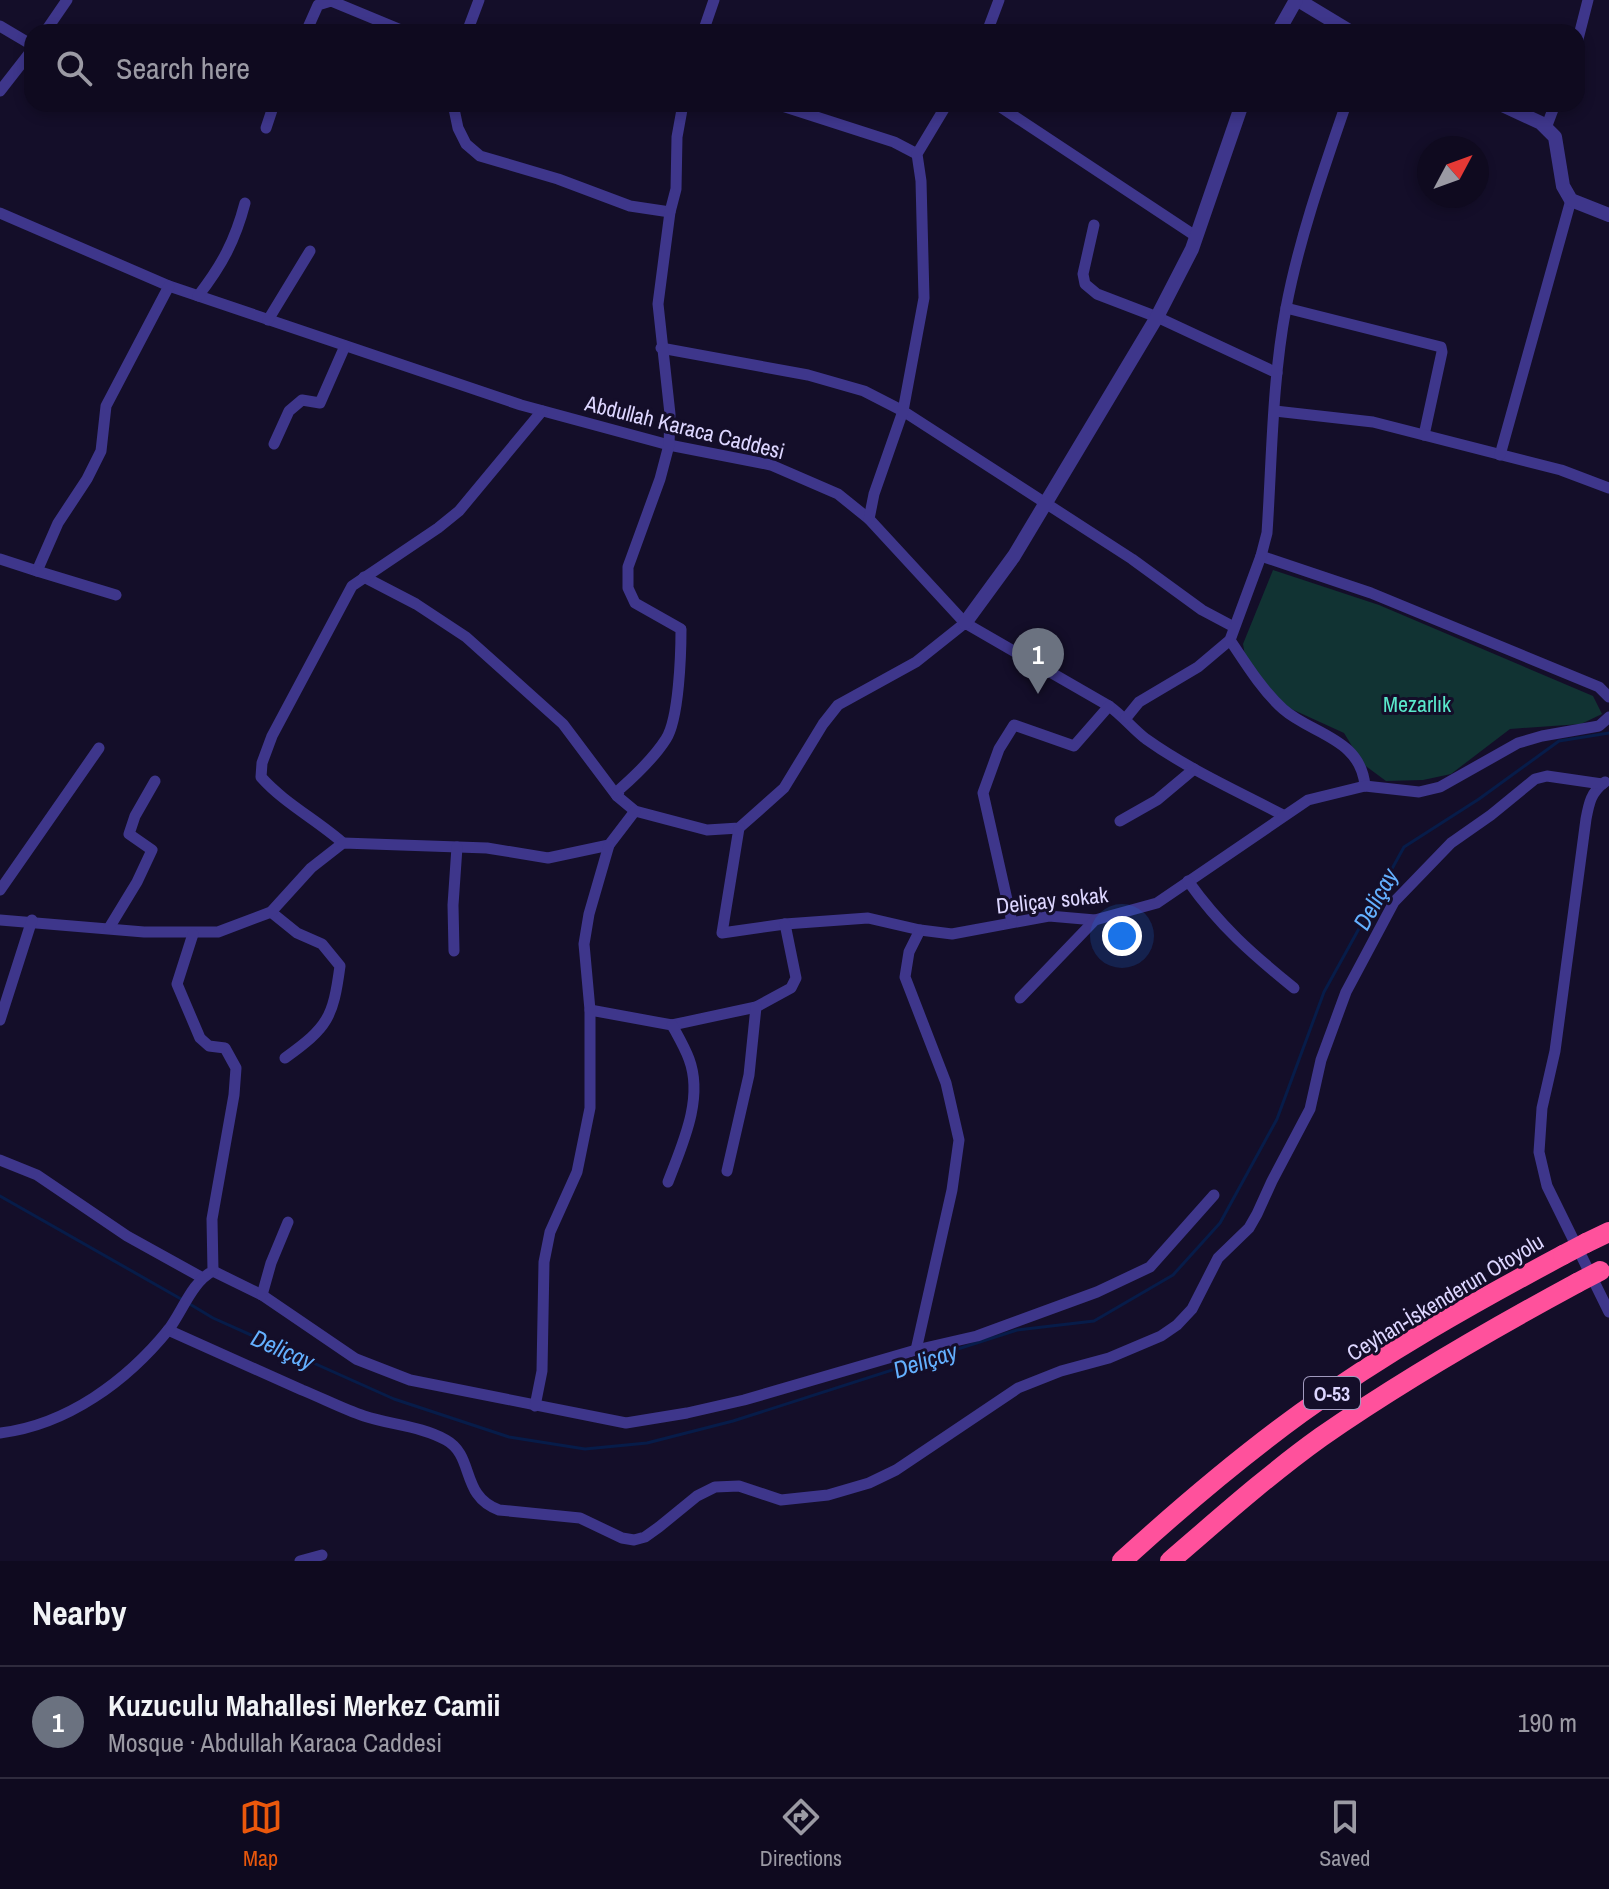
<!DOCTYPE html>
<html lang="en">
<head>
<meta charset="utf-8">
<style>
  body { margin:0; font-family:"Archivo Narrow",sans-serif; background:#1d182c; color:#f1f3f6 }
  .compass { position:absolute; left:1417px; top:136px; width:72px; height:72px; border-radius:50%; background:#0f0a1f; box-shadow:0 4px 12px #0003; rotate:49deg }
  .you { position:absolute; left:1122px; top:936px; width:28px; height:28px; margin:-20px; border:6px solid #fff; border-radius:50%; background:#1a73e8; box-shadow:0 0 0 12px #1a73e833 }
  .badge { display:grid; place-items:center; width:52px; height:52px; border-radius:50%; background:#ea580c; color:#fff; font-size:26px; font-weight:700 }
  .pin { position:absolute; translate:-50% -66px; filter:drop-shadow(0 2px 4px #0008) }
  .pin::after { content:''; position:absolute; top:42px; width:28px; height:24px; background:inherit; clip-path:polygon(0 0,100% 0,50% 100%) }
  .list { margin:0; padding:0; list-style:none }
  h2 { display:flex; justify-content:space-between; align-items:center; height:104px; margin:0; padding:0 32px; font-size:34px }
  h2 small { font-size:26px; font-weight:400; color:#9b9aa4 }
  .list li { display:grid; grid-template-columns:52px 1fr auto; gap:24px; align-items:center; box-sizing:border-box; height:112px; padding:0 32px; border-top:2px solid #2f2b3d }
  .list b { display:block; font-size:30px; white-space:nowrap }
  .list p { margin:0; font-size:26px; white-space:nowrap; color:#9b9aa4 }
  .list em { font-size:26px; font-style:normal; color:#9b9aa4 }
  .icon { flex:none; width:44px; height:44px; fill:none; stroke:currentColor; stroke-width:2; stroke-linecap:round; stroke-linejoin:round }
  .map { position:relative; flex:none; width:1609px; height:1561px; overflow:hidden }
  .search { position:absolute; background:#0f0a1f; box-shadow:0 4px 12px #0003; left:24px; right:24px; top:24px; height:88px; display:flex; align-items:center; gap:20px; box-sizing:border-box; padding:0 28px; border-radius:24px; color:#9b9aa4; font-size:30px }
  .sheet { height:216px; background:#0f0a1f }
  nav { display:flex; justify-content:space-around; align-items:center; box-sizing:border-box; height:112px; border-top:2px solid #2f2b3d; background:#0f0a1f; font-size:22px; color:#9b9aa4 }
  nav a { display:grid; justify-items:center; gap:4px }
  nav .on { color:#ea580c }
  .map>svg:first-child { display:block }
</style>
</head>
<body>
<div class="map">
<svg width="1609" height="1561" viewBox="0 0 1609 1561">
  <rect width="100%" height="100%" fill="#140e29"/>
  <path fill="#133" d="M1273,570L1379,605L1593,696L1602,714L1581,724L1510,729L1451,774L1423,780L1386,781L1363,764L1344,733L1287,707L1246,661L1243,644Z"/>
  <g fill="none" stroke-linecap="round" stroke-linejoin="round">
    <g stroke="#071c49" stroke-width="3">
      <path d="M0,1196L181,1299"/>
      <path d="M188,1303L213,1318L394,1399L509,1437L585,1449L647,1443L733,1421L1017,1330L1094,1321L1173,1275L1220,1223L1277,1119L1324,992L1404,847L1479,799L1559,741L1609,733"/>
    </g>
    <g stroke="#3e368b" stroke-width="11">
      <path d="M0,26L32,45"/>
      <path d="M45,32L67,0"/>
      <path d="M306,32L318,5L331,1L406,32"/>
      <path d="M467,32L479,0"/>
      <path d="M703,32L714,0"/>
      <path d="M987,32L999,0"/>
      <path d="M1577,43L1588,0"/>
      <path d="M0,91L32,50"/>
      <path d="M91,104L134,105"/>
      <path d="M453,104L458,128L466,144L480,156L558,179L630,206L670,212"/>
      <path d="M776,104L894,142L917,154"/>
      <path d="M996,104L1197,237"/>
      <path d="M266,128L274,104"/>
      <path d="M1546,128L1555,104"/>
      <path d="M0,213L169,286L521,405L669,445L771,465L838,494L869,519L965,623L1109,706C1123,716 1133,729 1146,739C1188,769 1237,791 1283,815"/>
      <path d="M1094,225L1083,274L1085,284L1097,294L1157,317L1277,373"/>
      <path d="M198,296C222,265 235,241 245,203"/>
      <path d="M1286,308L1441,347L1442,352L1424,435"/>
      <path d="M268,320L310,251"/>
      <path d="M661,348L808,375L864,391L903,411L1132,559L1202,610L1234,627"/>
      <path d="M1275,411L1373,422L1561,470L1609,488"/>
      <path d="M274,444L289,411L302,400L320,403L345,346"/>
      <path d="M1500,455L1571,200"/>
      <path d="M869,519L874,494L903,411L924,298L921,181L917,154L947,104"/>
      <path d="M1261,556L1371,593L1599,687L1609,697"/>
      <path d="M0,559L37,571L58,523L87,479L101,451L106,406L169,286"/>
      <path d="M37,571L116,595"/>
      <path d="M364,577L416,604L466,637L563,724L617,796L635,811L707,830L739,828L784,788L823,724L838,705L916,662L965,623"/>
      <path d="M1230,640C1246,664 1262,690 1283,709C1311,734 1361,738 1365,786"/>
      <path d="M1126,718L1139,702L1198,667L1230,640L1261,556L1267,533C1272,458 1272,382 1286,308C1299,239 1323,171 1346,104"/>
      <path d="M1605,782C1591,792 1589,803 1586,819L1555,1051L1542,1108L1539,1152L1547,1186L1609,1312"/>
      <path d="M617,796L620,789C637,774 654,758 666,739C679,719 681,654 681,629L635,603L628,588V567L660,479L669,445L670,414L658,304L670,212L676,189L677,137L683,104"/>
      <path d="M1120,821L1157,800L1194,769"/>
      <path d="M739,828L722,933L785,924L868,918L920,930L952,934L1049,916L1095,920L1157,903L1308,800L1365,786L1419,792L1440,787L1518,743L1542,736L1599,726L1609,717"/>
      <path d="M343,843C317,820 284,803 261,777L262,763L272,736L352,586L438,528L459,511L542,411"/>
      <path d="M1188,881C1220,926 1252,954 1294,988"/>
      <path d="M0,890L99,748"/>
      <path d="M271,912L297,933L322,944L340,966C333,1018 328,1027 285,1058"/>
      <path d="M0,920L144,932H218L271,912L311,868L343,843L487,848L548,858L609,845L635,811"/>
      <path d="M1012,922L983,793L999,749L1014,725L1074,746L1109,706"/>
      <path d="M109,928L137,882L152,850L129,834L135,816L155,781"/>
      <path d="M454,951L453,905L457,847"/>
      <path d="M1020,998L1095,920"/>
      <path d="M590,1010L672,1025L756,1007L791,988L796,978L785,924"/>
      <path d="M0,1020L32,920"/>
      <path d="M0,1160L37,1175L127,1236L201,1277"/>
      <path d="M727,1171L749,1075L756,1007"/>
      <path d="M668,1182C682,1145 704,1099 689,1059C685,1048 678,1036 672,1025"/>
      <path d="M213,1271L262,1295L356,1359L410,1380L626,1423L687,1413L744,1400L916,1350L977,1336L1097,1292L1150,1267L1214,1195"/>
      <path d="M262,1295L271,1263L288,1222"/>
      <path d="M168,1330C212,1350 257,1370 302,1390C322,1398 343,1409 364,1416C391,1425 421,1426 446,1440C475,1456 460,1496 499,1510L580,1518L622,1538L634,1540L645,1537L659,1527L697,1496L715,1487L739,1486L781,1500L828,1495L869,1483L896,1470L1018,1388L1061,1371L1109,1358L1161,1336L1177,1325L1192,1309L1218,1258L1249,1228L1257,1214L1272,1181L1310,1109L1321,1060L1346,992L1394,902L1451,843L1491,815L1535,779L1547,776L1602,784"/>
      <path d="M916,1350L952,1190L959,1140L946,1083L905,977L909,952L920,930"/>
      <path d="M535,1406L542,1371L544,1262L550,1232L577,1172L590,1108V1010L584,944L589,914L609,845"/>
      <path d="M0,1433C67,1425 127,1381 169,1329C183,1310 192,1282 213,1271L212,1219L234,1095L236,1068L225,1048L209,1046L200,1038L177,984L193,934"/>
      <path d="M300,1561L322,1555"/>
    </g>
    <g stroke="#3e368b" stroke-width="14">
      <path d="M1298,0L1351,32"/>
      <path d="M1278,32L1296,0"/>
      <path d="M1500,104L1541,123L1555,137L1563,186L1571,200L1609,215"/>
      <path d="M965,623L1014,556L1157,317L1192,249L1242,104"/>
    </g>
    <g stroke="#ff519c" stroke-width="20">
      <path d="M1586,1243L1609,1232"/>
      <path d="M1122,1561C1179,1509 1239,1458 1301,1413C1384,1353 1473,1303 1563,1255"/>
      <path d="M1170,1561C1219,1519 1268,1475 1321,1437C1403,1380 1490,1330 1577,1283"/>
    </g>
    <g stroke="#ff519c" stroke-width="20">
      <path d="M1563,1255L1586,1243"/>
      <path d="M1577,1283L1600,1271"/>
    </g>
  </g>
  <g text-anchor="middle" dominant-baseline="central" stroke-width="6" stroke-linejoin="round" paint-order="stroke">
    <rect fill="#140e29" stroke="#a19abf" stroke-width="2" x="1304" y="1377" width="56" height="32" rx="6"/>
    <g font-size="20" font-weight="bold" fill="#ddd6ff">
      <text x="1332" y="1393">O-53</text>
    </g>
    <g font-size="22" fill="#ddd6ff" stroke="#140e29">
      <text transform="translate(685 427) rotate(14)">Abdullah Karaca Caddesi</text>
      <text transform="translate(1052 900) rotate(-6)">Deliçay sokak</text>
      <text transform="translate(1445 1297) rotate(-31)">Ceyhan-İskenderun Otoyolu</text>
    </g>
    <g font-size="22" fill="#59e8cb" stroke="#140e29">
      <text x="1417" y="704">Mezarlık</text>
    </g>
    <g font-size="24" font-style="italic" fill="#64b0ff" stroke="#140e29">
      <text transform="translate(1375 899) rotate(-61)">Deliçay</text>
      <text transform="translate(283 1349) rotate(24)">Deliçay</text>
      <text transform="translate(925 1360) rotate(-18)">Deliçay</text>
    </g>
  </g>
</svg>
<svg class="compass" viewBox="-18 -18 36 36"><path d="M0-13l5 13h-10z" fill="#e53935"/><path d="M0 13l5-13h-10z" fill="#9b9aa4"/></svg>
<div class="you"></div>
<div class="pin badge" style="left:1038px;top:694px;background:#6b7280">1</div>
<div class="search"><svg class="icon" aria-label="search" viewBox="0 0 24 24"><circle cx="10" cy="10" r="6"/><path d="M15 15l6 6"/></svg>Search here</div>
</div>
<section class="sheet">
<h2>Nearby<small></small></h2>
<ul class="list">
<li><span class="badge" style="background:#6b7280">1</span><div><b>Kuzuculu Mahallesi Merkez Camii</b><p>Mosque · Abdullah Karaca Caddesi</p></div><em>190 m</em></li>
</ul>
</section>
<nav>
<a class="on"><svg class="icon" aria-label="map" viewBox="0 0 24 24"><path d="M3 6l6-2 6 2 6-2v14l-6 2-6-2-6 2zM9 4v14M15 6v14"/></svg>Map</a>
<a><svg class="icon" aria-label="directions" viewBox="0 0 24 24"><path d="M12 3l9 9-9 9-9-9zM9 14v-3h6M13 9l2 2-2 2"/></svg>Directions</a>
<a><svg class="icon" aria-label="saved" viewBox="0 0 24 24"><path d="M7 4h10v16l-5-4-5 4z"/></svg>Saved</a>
</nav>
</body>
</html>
